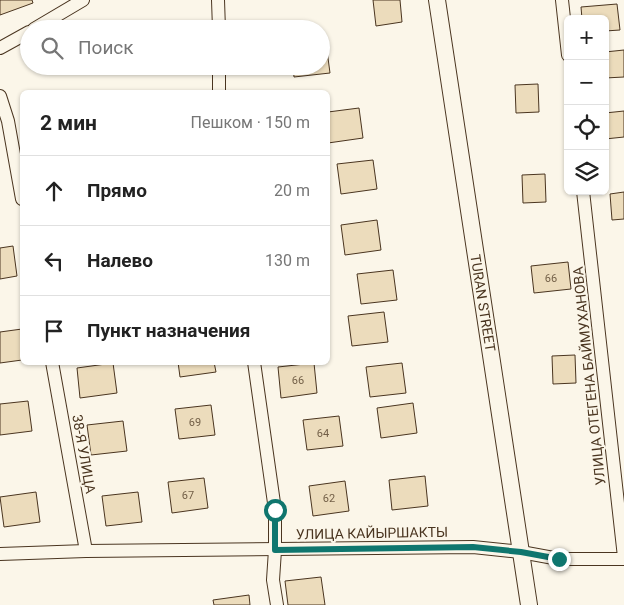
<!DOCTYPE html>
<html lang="ru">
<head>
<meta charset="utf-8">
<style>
  body { margin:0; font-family:Roboto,sans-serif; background:#f2f2f2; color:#222 }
  .controls { position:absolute; right:15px; top:15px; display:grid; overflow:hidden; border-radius:8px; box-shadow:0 1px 4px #0004 }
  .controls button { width:45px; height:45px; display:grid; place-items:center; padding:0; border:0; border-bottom:1px solid #e0e0e0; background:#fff; color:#222; font:25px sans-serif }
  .stop { position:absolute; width:15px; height:15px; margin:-11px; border:4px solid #0f766e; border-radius:50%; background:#fff }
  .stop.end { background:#0f766e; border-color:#fff; box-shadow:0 1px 5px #0008 }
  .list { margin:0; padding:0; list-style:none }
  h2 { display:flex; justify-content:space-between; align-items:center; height:65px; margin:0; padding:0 20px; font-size:21px }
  h2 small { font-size:16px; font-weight:400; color:#767676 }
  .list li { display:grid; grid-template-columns:32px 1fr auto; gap:15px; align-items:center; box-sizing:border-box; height:70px; padding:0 20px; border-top:1px solid #e0e0e0 }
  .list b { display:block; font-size:19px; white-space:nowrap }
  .list em { font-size:16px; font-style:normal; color:#767676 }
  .icon { flex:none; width:28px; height:28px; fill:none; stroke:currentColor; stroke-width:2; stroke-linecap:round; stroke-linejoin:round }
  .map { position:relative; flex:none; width:624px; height:605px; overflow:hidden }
  .search { position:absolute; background:#fff; box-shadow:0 1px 4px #0004; left:20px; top:20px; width:310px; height:55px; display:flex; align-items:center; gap:12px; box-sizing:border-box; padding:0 18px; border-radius:28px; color:#767676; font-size:19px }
  .panel { position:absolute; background:#fff; box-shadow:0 1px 4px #0004; left:20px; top:90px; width:310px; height:275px; border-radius:8px }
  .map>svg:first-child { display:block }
</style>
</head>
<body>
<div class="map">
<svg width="624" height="605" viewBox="0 0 624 605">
  <rect width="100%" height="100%" fill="#fbf6e9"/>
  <g fill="#ecdcbc" stroke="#4a3520">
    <path d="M0,0H32L33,3L0,15Z"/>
    <path d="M373,0H400L402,22L376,26Z"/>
    <path d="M617,4L620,30L605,31V19H582L581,7Z"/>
    <path d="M321,43H326L330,73L294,77L293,66H321Z"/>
    <path d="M624,50V77L605,78V52Z"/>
    <path d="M538,84L539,112L516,113L515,85Z"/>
    <path d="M359,108L363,138L328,143V112Z"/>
    <path d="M624,111V137L605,139V113Z"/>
    <path d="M373,160L377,189L341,194L337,164Z"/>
    <path d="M545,174L546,202L523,203L522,175Z"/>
    <path d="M624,192V219L612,220L610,194Z"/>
    <path d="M377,220L381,250L345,255L341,225Z"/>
    <path d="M13,246L17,276L0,279V248Z"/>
    <path d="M568,262L571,289L534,293L531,266Z"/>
    <path d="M393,270L397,300L361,304L357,274Z"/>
    <path d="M384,312L388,342L352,346L348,316Z"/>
    <path d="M22,329V360L0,363V332Z"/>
    <path d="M575,355L576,383L553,384L552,356Z"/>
    <path d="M178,362H214L216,372L180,377Z"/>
    <path d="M113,363L117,393L80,398L77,368Z"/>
    <path d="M314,363L317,393L281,398L278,367Z"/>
    <path d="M402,363L406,393L370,397L366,367Z"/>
    <path d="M28,401L32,431L0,435V404Z"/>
    <path d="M413,403L417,433L381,438L377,408Z"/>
    <path d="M211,405L215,435L179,439L175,409Z"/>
    <path d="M339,416L343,446L307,450L303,420Z"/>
    <path d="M123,421L127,451L91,455L87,425Z"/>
    <path d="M425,476L428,506L392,510L389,480Z"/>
    <path d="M204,478L208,508L172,513L168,482Z"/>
    <path d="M345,481L349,511L313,516L309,486Z"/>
    <path d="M36,492L40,522L4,527L0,497Z"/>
    <path d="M138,492L142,522L106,526L102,496Z"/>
    <path d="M321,577L325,605H288L285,581Z"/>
    <path d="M249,595L250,605H214L213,600Z"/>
  </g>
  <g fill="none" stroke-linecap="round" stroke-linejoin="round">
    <defs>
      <g id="minor">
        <path d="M218,0L219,29"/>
        <path d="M562,0L568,55"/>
        <path d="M34,29L83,0"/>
        <path d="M0,48L29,32"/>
        <path d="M219,66V92"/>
        <path d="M0,96L8,121L22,199"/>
        <path d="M583,191L624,557"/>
        <path d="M52,362L86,551"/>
        <path d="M254,362L275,510V550L273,580L277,605"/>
        <path d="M0,554L86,551L473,547L521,552L559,559H624"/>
      </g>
      <path id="tertiary" d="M437,0L529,605"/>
    </defs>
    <use href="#minor" stroke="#4a3520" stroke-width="14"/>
    <use href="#tertiary" stroke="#4a3520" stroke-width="18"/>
    <use href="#minor" stroke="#fbf6e9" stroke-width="12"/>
    <use href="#tertiary" stroke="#fbf6e9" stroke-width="16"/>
  </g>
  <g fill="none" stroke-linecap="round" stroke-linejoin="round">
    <path stroke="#0f766e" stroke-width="6" d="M275,510V550L473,547L521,552L559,559"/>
  </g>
  <g text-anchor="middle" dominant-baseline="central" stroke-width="4" stroke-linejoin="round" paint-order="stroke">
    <g font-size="11" fill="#725f47">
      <text x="551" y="278">66</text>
      <text x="298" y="380">66</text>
      <text x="195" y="422">69</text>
      <text x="323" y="433">64</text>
      <text x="188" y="495">67</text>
      <text x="329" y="498">62</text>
    </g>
    <g font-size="14" fill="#4a3520" stroke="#fbf6e9">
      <text transform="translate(483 303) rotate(81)">TURAN STREET</text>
      <text transform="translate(589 376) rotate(-96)">УЛИЦА ОТЕГЕНА БАЙМУХАНОВА</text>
      <text transform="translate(84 454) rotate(80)">38-Я УЛИЦА</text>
      <text transform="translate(372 533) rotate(-1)">УЛИЦА КАЙЫРШАКТЫ</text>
    </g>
  </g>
</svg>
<div class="controls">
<button>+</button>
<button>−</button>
<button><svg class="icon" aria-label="locate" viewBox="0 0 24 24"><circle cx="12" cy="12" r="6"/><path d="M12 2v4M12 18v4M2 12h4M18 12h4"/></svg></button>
<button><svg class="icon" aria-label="layers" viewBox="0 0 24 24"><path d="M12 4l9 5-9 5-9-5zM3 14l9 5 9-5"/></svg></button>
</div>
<div class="stop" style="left:275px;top:510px"></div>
<div class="stop end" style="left:559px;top:559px"></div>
<div class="search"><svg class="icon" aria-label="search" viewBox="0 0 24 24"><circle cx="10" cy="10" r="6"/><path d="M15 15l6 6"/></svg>Поиск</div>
<section class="panel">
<h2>2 мин<small>Пешком · 150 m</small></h2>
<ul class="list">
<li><svg class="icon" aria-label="ahead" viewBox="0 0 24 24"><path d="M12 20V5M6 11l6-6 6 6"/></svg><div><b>Прямо</b></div><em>20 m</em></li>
<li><svg class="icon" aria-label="left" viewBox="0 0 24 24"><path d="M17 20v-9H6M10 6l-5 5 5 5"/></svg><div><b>Налево</b></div><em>130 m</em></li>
<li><svg class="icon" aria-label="arrive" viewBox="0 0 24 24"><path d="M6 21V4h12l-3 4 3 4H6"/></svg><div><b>Пункт назначения</b></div></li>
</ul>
</section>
</div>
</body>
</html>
